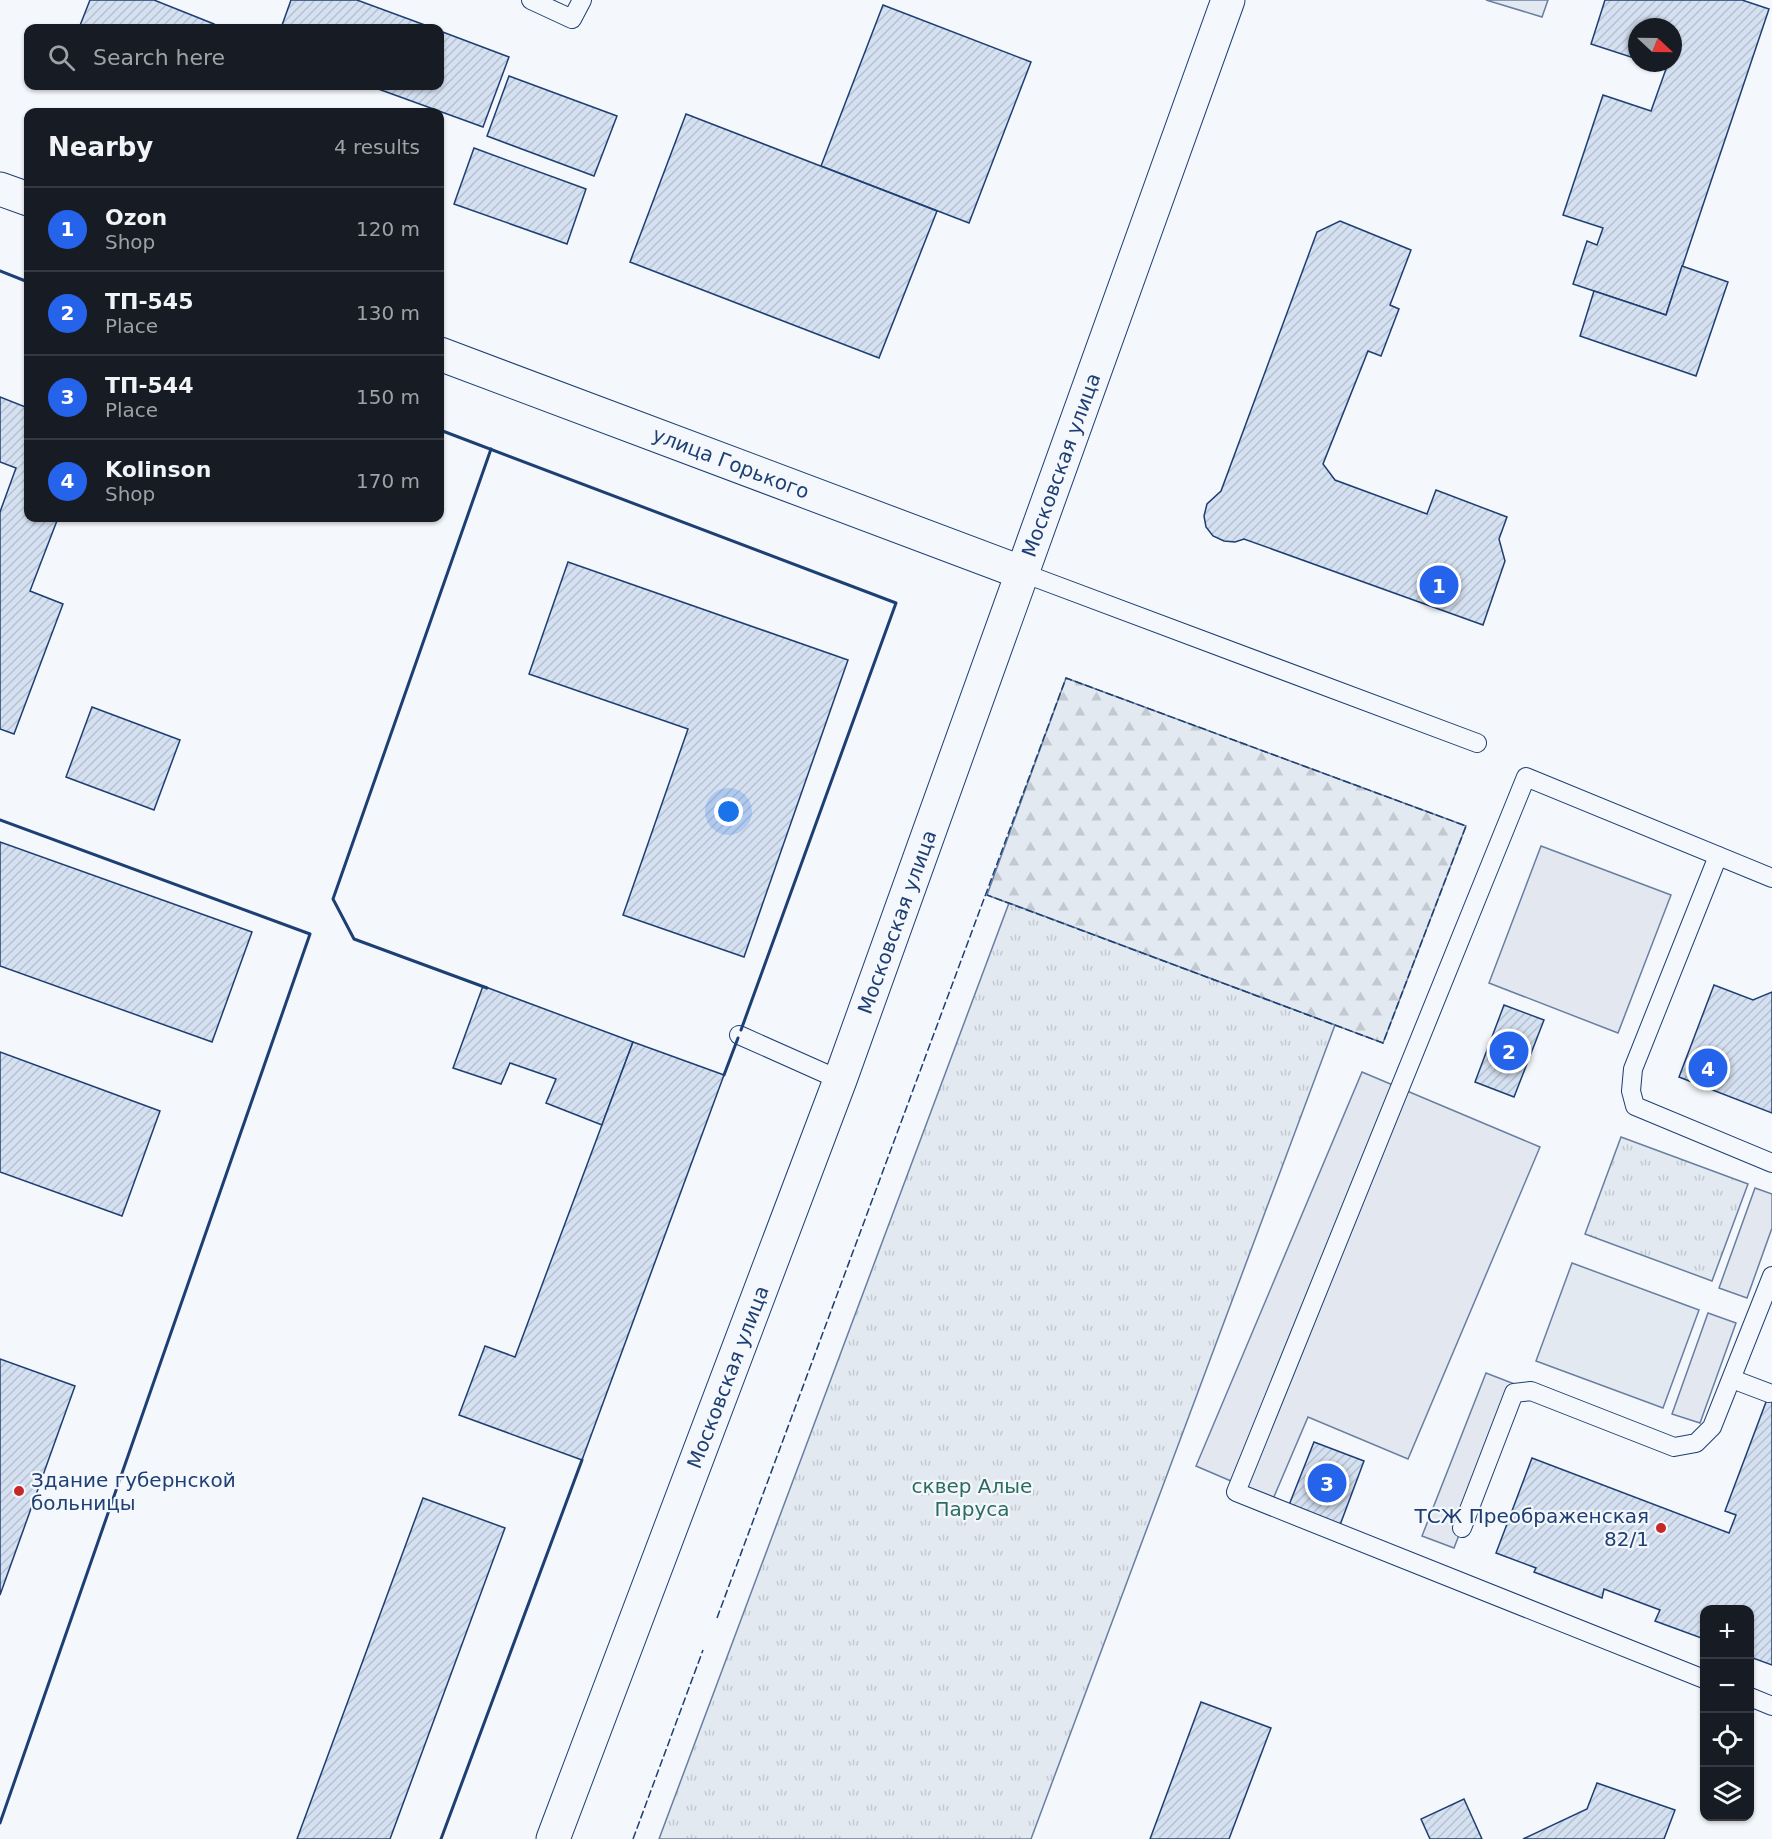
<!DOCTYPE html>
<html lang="en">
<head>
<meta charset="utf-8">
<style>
  body { margin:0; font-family:"DejaVu Sans",sans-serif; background:#20242c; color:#f1f3f6 }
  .controls { position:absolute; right:18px; bottom:18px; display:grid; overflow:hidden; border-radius:12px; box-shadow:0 2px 4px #0004 }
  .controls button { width:54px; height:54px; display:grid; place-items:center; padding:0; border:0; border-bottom:2px solid #363941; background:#171b24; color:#f1f3f6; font:30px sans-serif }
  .compass { position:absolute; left:1628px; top:18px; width:54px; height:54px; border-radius:50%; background:#171b24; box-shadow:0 2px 4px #0004; rotate:112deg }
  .you { position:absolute; left:729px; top:812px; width:21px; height:21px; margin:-15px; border:4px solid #fff; border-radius:50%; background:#1a73e8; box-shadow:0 0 0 9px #1a73e833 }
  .badge { display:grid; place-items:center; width:39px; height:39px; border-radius:50%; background:#2563eb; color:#fff; font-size:20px; font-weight:700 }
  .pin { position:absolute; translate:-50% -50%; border:3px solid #fff; box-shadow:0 2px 6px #0006 }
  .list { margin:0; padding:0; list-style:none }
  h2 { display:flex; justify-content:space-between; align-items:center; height:78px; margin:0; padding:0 24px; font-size:26px }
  h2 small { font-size:20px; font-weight:400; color:#9ea1a6 }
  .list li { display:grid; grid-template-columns:39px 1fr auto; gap:18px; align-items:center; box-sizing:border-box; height:84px; padding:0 24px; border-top:2px solid #363941 }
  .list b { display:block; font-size:22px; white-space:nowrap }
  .list p { margin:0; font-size:20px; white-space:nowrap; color:#9ea1a6 }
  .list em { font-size:20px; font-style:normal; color:#9ea1a6 }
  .icon { flex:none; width:33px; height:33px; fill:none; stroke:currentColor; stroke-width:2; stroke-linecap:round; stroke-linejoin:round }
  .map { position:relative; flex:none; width:1772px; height:1839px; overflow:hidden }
  .search { position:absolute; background:#171b24; box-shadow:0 2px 4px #0004; left:24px; top:24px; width:420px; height:66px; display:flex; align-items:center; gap:15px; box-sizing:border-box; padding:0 21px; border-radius:12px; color:#9ea1a6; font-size:22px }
  .panel { position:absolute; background:#171b24; box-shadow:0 2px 4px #0004; left:24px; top:108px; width:420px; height:414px; border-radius:12px }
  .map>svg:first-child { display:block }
</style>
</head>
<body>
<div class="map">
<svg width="1772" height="1839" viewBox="0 0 1772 1839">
  <defs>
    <pattern id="forest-firs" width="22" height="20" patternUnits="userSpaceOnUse" patternTransform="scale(1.5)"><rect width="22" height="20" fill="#e3e9f0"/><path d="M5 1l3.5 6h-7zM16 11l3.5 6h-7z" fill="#c2c9d1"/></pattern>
    <pattern id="park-tufts" width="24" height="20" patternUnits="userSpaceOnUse" patternTransform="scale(1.5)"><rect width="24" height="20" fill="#e3e9f0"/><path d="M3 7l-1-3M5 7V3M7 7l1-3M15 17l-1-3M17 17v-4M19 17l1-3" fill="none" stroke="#c2c9d1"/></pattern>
    <pattern id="building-hatch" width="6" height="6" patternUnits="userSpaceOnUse" patternTransform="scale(1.5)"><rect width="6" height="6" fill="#d5e0f0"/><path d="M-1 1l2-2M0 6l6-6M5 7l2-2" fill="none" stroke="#b6c1d1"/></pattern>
  </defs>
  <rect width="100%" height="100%" fill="#f4f7fb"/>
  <g fill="#e3e9f0" stroke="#687fa3" stroke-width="1.5">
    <path d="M1486,0H1548L1542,17Z"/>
    <path d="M1572,1263L1699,1310L1663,1408L1536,1361Z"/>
  </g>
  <path fill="url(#forest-firs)" stroke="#687fa3" stroke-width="1.5" d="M1066,678L1466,826L1383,1043L987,895Z"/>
  <g fill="url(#park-tufts)" stroke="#687fa3" stroke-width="1.5">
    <path d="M1009,903L1335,1025L1031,1839H659Z"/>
    <path d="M1621,1137L1748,1184L1712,1281L1585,1234Z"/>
  </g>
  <g fill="#e3e8f0" stroke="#687fa3" stroke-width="1.5">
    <path d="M1541,846L1671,895L1618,1033L1489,983Z"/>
    <path d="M1362,1072L1540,1147L1408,1459L1308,1417L1273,1499L1196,1466Z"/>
    <path d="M1755,1188L1772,1194V1228L1747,1298L1719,1288Z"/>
    <path d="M1708,1313L1736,1323L1700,1423L1672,1414Z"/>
    <path d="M1486,1373L1517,1385L1454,1548L1422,1536Z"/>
  </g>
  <g fill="url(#building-hatch)" stroke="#1d3f73" stroke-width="1.5">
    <path d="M90,0H154L214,24L212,28H79Z"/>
    <path d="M291,0H357L433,28H281Z"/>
    <path d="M1605,0H1742L1769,9L1666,315L1573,284L1587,241L1597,245L1603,228L1563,215L1603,95L1651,111L1666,69L1648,63H1673V27H1637V59L1591,44Z"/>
    <path d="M883,5L1031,62L969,223L821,166Z"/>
    <path d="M440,31L509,57L483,127L370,86H440Z"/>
    <path d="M509,76L617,116L594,176L487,136Z"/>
    <path d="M686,114L937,211L879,358L630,262Z"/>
    <path d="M474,148L586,189L567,244L454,204Z"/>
    <path d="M1340,221L1411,250L1390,305L1399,309L1381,356L1368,351L1323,464L1335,480L1427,514L1436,490L1507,517L1499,539L1505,561L1483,625L1244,539L1235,542L1224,541L1213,536L1206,527L1204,516L1207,504L1221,491L1317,232Z"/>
    <path d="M1682,266L1728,282L1696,376L1580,336L1594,291L1666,315Z"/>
    <path d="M0,397L28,408V518H58L30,591L63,604L14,734L0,729V512L16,468L0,462Z"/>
    <path d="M568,562L848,660L744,957L623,915L688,729L529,674Z"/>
    <path d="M92,707L180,740L154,810L66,777Z"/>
    <path d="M0,842L252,932L212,1042L0,966Z"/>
    <path d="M1714,985L1753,1000L1772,992V1113L1679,1077Z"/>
    <path d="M483,986L633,1042L602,1125L546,1103L556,1079L510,1063L501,1084L453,1068Z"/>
    <path d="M1504,1005L1544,1020L1514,1097L1475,1082Z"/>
    <path d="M633,1042L724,1075L582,1460L459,1415L485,1346L515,1357Z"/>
    <path d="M0,1052L160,1111L122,1216L0,1172Z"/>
    <path d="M0,1359L75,1386L0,1595Z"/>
    <path d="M1772,1386V1665L1750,1657V1610H1704V1639L1655,1621L1660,1610L1604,1589L1602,1598L1534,1572L1536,1568L1496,1553L1532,1458L1729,1533L1736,1515L1725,1511Z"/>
    <path d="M1314,1442L1364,1461L1340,1525L1289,1505Z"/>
    <path d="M423,1498L505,1528L390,1839H297Z"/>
    <path d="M1201,1702L1271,1728L1229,1839H1150Z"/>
    <path d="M1597,1783L1675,1810L1664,1839H1523L1587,1809Z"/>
    <path d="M1464,1799L1482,1839H1430L1421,1819Z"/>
  </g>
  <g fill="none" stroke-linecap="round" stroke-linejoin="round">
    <defs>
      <g id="lane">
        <path d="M531,0L572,19L582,0"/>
        <path d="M1023,573L1477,743"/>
        <path d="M1718,856L1633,1069L1631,1091L1635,1106L1772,1163"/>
        <path d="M739,1035L840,1080"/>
        <path d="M1732,1379L1769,1393"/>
        <path d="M1462,1528L1514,1393L1531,1391L1674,1447L1696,1443L1712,1427L1772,1276"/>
        <path d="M1704,1679L1236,1492L1526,777L1772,878"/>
        <path d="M1750,1697L1772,1706"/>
      </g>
      <g id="secondary">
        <path d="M0,189L28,199"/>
        <path d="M440,354L1023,573"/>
        <path d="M553,1839L840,1080L1228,0"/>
      </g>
    </defs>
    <use href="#lane" stroke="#1d3f73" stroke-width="20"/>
    <use href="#secondary" stroke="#1d3f73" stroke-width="35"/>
    <use href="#lane" stroke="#f4f7fb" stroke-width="18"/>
    <use href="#secondary" stroke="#f4f7fb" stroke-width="33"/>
    <g stroke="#1d3f73" stroke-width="1.5" stroke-dasharray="8 3" stroke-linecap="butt">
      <path d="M717,1618L1066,678L1466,826L1383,1043L987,895"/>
      <path d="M633,1839L703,1650"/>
    </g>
    <g stroke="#1d3f73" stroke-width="3">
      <path d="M0,271L28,282"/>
      <path d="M440,430L896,603L741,1030"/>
      <path d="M0,820L310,934L0,1823"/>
      <path d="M487,988L354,939L333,899L491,449"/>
      <path d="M724,1075L738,1038"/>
      <path d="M441,1839L582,1460"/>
    </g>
  </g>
  <g fill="#c62828" stroke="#f4f7fb" stroke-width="2">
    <circle cx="19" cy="1491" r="6"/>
    <circle cx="1661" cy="1528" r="6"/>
  </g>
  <g text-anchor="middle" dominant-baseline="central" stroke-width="4.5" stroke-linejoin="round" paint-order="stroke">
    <g font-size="20" fill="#1d3f73" stroke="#f4f7fb">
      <text transform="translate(731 463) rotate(21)">улица Горького</text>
      <text transform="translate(1061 465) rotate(-70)">Московская улица</text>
      <text transform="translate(897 922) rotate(-70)">Московская улица</text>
      <text transform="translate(728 1377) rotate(-69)">Московская улица</text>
    </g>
    <g font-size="20" fill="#1d3f73" stroke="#f4f7fb" text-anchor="start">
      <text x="31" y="1480">Здание губернской<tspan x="31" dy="23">больницы</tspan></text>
      <text x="1649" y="1516" text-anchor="end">ТСЖ Преображенская<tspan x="1649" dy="23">82/1</tspan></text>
    </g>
    <g font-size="20" fill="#2c6c60" stroke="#f4f7fb">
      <text x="972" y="1486">сквер Алые<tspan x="972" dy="23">Паруса</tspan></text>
    </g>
  </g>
</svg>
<div class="controls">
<button>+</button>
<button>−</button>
<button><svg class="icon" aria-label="locate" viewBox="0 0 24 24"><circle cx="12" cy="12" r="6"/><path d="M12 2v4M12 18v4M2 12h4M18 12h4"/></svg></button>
<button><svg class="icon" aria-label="layers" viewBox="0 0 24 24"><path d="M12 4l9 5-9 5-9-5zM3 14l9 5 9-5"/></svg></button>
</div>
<svg class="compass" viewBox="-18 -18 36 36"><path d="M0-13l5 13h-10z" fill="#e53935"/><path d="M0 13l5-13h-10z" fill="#9ea1a6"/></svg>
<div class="you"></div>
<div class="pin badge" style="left:1439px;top:585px">1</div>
<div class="pin badge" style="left:1509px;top:1051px">2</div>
<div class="pin badge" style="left:1327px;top:1483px">3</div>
<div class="pin badge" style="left:1708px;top:1068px">4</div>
<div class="search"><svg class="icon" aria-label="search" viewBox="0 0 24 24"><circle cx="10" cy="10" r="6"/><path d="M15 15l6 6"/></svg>Search here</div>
<section class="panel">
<h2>Nearby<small>4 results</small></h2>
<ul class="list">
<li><span class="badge">1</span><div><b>Ozon</b><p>Shop</p></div><em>120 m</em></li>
<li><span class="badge">2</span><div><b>ТП-545</b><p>Place</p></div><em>130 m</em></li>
<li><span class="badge">3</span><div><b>ТП-544</b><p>Place</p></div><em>150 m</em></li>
<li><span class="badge">4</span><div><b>Kolinson</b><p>Shop</p></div><em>170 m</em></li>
</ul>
</section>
</div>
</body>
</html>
